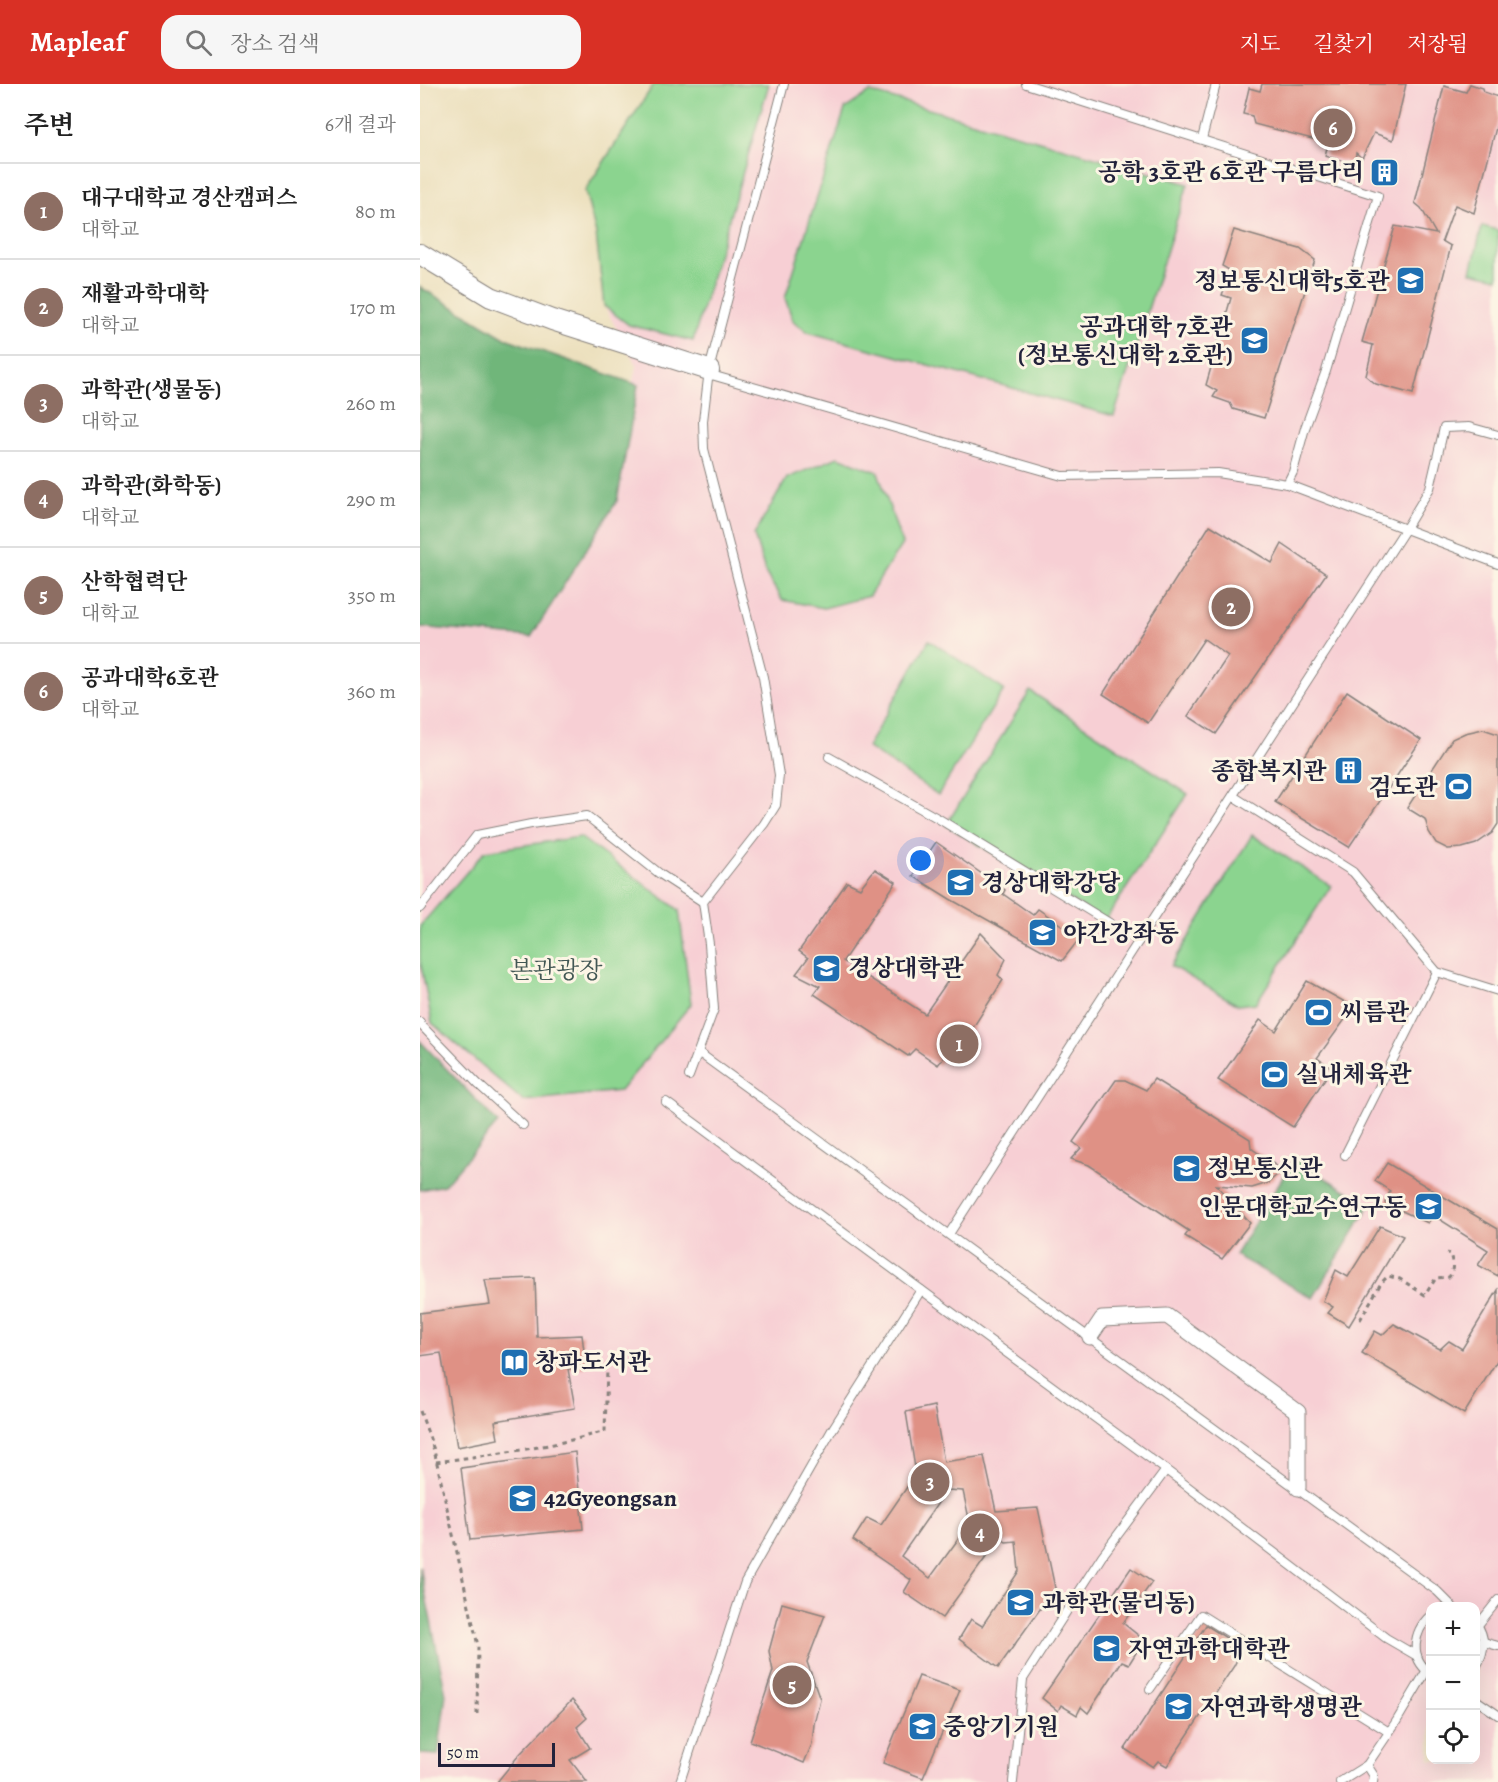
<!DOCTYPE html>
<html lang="ko">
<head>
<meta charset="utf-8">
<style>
  body { margin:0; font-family:Alegreya,"Noto Serif KR",serif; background:#f6f6f6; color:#222 }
  .controls { position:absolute; right:18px; bottom:18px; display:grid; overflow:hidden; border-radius:12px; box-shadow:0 6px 24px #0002 }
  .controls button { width:54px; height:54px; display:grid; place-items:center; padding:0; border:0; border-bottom:2px solid #e0e0e0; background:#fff; color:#222; font:30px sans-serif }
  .scale { position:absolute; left:18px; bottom:15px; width:117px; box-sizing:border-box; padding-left:6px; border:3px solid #22223b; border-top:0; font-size:16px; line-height:21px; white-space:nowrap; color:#22223b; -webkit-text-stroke:4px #fcf5e5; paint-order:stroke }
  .you { position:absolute; left:501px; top:777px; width:21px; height:21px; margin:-15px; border:4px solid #fff; border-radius:50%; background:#1a73e8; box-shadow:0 0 0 9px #1a73e833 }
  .badge { display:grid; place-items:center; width:39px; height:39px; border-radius:50%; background:#d93025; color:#fff; font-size:20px; font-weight:700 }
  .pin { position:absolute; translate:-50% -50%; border:3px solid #fff; box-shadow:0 2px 6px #0006 }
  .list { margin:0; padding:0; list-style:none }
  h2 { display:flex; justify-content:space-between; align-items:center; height:78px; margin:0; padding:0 24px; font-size:26px }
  h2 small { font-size:20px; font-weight:400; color:#767676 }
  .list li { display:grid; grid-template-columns:39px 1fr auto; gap:18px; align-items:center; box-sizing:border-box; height:96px; padding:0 24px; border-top:2px solid #e0e0e0 }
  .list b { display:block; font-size:22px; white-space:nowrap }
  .list p { margin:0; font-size:20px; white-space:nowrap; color:#767676 }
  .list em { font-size:20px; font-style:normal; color:#767676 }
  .icon { flex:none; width:33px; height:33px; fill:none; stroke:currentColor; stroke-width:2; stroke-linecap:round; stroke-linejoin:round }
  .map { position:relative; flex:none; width:1078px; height:1698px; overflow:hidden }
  header { display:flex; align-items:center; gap:36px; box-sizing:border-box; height:84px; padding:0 30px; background:#d93025; color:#fff }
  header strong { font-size:28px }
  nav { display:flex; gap:33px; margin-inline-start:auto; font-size:21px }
  .search { width:420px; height:54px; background:#f6f6f6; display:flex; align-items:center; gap:15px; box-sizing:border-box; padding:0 21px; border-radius:18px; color:#767676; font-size:22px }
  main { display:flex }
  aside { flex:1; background:#fff }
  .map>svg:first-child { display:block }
</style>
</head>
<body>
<header>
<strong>Mapleaf</strong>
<div class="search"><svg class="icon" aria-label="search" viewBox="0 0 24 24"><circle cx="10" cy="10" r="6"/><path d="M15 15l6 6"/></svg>장소 검색</div>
<nav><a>지도</a><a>길찾기</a><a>저장됨</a></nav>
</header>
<main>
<aside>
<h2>주변<small>6개 결과</small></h2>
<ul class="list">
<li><span class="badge" style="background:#8d6e63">1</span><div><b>대구대학교 경산캠퍼스</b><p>대학교</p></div><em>80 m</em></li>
<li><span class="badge" style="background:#8d6e63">2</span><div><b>재활과학대학</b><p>대학교</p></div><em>170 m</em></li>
<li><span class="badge" style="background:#8d6e63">3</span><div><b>과학관(생물동)</b><p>대학교</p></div><em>260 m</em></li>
<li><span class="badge" style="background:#8d6e63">4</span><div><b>과학관(화학동)</b><p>대학교</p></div><em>290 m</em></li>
<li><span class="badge" style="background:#8d6e63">5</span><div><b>산학협력단</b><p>대학교</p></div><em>350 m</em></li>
<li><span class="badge" style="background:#8d6e63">6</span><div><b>공과대학6호관</b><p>대학교</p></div><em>360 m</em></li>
</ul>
</aside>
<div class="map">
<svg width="1078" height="1698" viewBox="0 0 1078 1698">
  <rect width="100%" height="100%" fill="#fcf5e5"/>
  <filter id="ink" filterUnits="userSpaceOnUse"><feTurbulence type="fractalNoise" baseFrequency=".0167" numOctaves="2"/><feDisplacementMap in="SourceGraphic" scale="12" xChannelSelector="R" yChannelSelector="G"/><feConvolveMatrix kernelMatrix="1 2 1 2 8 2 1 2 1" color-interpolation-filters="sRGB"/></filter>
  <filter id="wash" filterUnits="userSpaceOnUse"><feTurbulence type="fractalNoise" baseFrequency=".008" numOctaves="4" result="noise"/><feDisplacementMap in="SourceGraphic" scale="24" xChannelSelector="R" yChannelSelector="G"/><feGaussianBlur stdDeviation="1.35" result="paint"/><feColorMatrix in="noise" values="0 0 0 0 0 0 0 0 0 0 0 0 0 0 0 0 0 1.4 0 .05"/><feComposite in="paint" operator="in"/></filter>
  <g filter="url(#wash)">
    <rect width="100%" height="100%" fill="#ece0be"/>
    <path fill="#f7cfd4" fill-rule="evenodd" d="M234,0H1078V1698H0V361L183,397L217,282L184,222L176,150L165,107ZM1010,1522H1056V1676H1010Z"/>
    <g fill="#8bd48f" stroke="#567b65" stroke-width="1.5">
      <path d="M234,0H349L273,257L209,241L184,222L176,150L165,107Z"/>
      <path d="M450,8L768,100L694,332L388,248L373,237L365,214L425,25Z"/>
      <path d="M1062,142L1078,146V194L1051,188Z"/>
      <path d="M418,373L458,388L482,460L449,512L404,524L362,516L346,490L334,451L367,394Z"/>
      <path d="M509,556L584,606L518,711L447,663Z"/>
      <path d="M610,607L768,710L685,837L526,741Z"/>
      <path d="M832,751L911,802L836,919L818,921L751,882Z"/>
      <path d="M160,753L259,826L271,920L200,1007L103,1017L12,939L0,876V842L65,767Z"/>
    </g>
    <g fill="#70b67a" stroke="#496c5a" stroke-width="1.5">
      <path d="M0,203L85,254L218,301L197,417L111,553L0,543Z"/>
      <path d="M0,957L78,1039L24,1101L0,1106Z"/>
      <path d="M874,1075L950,1121L893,1214L815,1171Z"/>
      <path d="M0,1483L26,1610L18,1671L0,1670Z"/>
    </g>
    <g id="blocks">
      <g fill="#df9185" fill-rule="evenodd">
        <path d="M842,0H986L973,56L954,49L942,74L936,69L934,80L905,72L908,59L834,40L832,32L823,30L829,4L840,7Z"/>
        <path d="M1050,0L1063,4L1064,8L1078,13V36L1054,129L1035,121L1022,157L1031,162L993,310L956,300L946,292L953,261L942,258L975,142L1016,150L1001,124L995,119L1024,2L1046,8Z"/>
        <path d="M814,146L880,165L895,176L844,334L813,325L810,319L793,313L797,307L786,301L811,214L802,211L811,187L802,182Z"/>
        <path d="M790,441L852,479L862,460L906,490L796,650L768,632L808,572L784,555L728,639L683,610Z"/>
        <path d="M927,607L1001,656L929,763L855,718Z"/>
        <path d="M1063,645L1078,650V740L1072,749L1056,760L1042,764L1028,765L1016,759L1009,748L1005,735L987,724L1032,655L1045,649Z"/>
        <path d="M516,758L585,806L583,810L613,831L618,825L660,854L642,877L530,815L493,792Z"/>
        <path d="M455,785L476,798L423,877L505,930L561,849L586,875L578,891L583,896L537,969L530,965L518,981L495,965L488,972L394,910L400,902L376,890L388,874L379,867L427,798L440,804Z"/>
        <path d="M887,897L934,923L897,974L912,984L873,1043L798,996L840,936L856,947Z"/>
        <path d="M734,995L830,1055L831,1064L862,1086L848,1099L832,1104L796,1101L830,1139L802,1175L765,1152L769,1147L669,1081L651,1075L661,1064L653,1058L696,996H705L726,1006Z"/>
        <path d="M967,1079L1078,1145V1192L1058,1181L1068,1166L1013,1131L1008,1139L965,1119L970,1107L955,1097Z"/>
        <path d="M960,1142L983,1152L929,1242L908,1229L913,1223L903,1217L916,1186L928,1193Z"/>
        <path d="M115,1194L117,1253L162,1251L166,1283L148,1285L155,1324L75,1337L78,1355L37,1363L21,1269L0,1272V1229L70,1220L65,1196Z"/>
        <path d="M1078,1206V1275L1044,1330L942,1269L955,1247L962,1251L974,1240L1020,1265L1029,1257L1042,1265Z"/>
        <path d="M514,1322L524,1378L564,1372L576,1427L618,1424L635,1504L578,1584L539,1555L551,1535L562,1542L599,1487L596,1457L586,1458L580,1454L522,1534L484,1508L491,1496L433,1456L447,1434L461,1441L496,1390L486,1328ZM527,1406L543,1407L550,1439L510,1494L481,1472Z"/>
        <path d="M155,1368L163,1445L50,1456L41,1384Z"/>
        <path d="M711,1484L732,1498L703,1539L724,1556L709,1580L702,1577L668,1629L661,1623L657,1631L641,1621L638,1627L622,1614Z"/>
        <path d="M362,1519L405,1531L387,1578L400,1615L394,1640L392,1660L384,1679L330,1657L353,1587L349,1567Z"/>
        <path d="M786,1541L814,1559L809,1564L820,1569L814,1582L747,1682L738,1677L733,1683L705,1665Z"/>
        <path d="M499,1592L540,1606L503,1694L463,1679Z"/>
        <path d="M152,1616L167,1634L157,1643L170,1664L150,1676L167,1698H77L99,1671Z"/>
      </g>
    </g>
  </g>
  <g filter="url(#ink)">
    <use href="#blocks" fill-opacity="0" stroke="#87817c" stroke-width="1.5"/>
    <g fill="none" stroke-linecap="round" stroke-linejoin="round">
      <defs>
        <g id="service">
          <path d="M606,0L958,112L906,287L885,344L873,388L867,400"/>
          <path d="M782,55L796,0"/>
          <path d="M288,290L642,392L798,389L867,400L1078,480"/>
          <path d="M409,673L519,735L719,857"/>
          <path d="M813,712L933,788L1017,888L1078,907"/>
          <path d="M0,824L57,751L111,740L167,732L240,790L283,818"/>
          <path d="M0,938L1,941L58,1000L103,1041"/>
          <path d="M278,968L1017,1507L1032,1522"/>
          <path d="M269,992L294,925L289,860L283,818L344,740L356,721L359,691L343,593L284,365L283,337L289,286L364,0"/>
          <path d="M246,1018L746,1386L966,1554L997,1572"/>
          <path d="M925,1071L1017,888"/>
          <path d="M529,1150L986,444L1010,404L1024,344L1049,343L1078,351"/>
          <path d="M1010,1532C993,1548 989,1574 1010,1589"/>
          <path d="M1056,1539C1066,1553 1065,1568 1056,1583"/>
          <path d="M1058,1541L1078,1516"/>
          <path d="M1064,1558L1078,1562"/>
          <path d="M730,1605L781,1531L969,1648"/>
          <path d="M1056,1616L1078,1631"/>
          <path d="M947,1681L954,1692L953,1698"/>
          <path d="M260,1698L325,1498L412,1346L501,1206"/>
          <path d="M593,1698L603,1595L682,1472L746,1386"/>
          <path d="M920,1698L947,1681L976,1638L1007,1586"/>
        </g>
        <path id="minor" d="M670,1253L682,1235L747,1232L878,1328V1404"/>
        <path id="tertiary" d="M0,170L71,213L132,236L289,286"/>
      </defs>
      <use href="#service" stroke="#87817c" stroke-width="10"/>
      <use href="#minor" stroke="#87817c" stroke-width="17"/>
      <use href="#tertiary" stroke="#87817c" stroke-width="22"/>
      <g stroke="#87817c" stroke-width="3" stroke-dasharray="4.5 4.5" stroke-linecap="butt">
        <path d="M940,1236L961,1199L968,1192L980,1195L1005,1211L1016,1194L1029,1193C1034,1186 1033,1179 1030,1170L1027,1169"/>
        <path d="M0,1327L14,1366L58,1562L57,1630"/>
        <path d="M16,1378C73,1370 130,1364 185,1347L187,1285"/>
      </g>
      <use href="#service" stroke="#fff" stroke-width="8"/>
      <use href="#minor" stroke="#fff" stroke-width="15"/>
      <use href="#tertiary" stroke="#fff" stroke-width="20"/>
    </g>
  </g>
  <defs>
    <symbol id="building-square" viewBox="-11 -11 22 22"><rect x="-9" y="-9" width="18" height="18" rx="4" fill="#1f6fb2" stroke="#fcf5e5"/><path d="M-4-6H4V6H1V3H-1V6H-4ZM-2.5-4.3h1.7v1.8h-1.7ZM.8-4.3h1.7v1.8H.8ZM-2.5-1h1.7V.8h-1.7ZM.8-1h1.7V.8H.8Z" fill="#fff"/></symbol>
    <symbol id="university-square" viewBox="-11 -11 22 22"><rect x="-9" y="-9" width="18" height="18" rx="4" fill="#1f6fb2" stroke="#fcf5e5"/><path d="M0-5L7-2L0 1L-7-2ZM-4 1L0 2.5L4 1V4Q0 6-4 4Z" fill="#fff"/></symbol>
    <symbol id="stadium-square" viewBox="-11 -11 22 22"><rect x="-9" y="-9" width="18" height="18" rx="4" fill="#1f6fb2" stroke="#fcf5e5"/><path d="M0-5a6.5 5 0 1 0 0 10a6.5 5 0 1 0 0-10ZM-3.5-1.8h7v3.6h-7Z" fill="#fff"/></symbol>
    <symbol id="library-square" viewBox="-11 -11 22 22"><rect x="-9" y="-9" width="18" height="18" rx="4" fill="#1f6fb2" stroke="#fcf5e5"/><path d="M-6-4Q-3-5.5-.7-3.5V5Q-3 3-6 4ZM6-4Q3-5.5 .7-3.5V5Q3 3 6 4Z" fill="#fff"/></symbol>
  </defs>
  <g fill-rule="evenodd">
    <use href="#building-square" x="948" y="72" width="33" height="33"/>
    <use href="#university-square" x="974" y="180" width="33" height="33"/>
    <use href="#university-square" x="818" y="240" width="33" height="33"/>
    <use href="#building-square" x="912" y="670" width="33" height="33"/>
    <use href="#stadium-square" x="1022" y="686" width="33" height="33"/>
    <use href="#university-square" x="524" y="782" width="33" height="33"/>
    <use href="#university-square" x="606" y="832" width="33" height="33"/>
    <use href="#university-square" x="390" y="868" width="33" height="33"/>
    <use href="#stadium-square" x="882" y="912" width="33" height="33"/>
    <use href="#stadium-square" x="838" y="974" width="33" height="33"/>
    <use href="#university-square" x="750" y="1068" width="33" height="33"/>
    <use href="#university-square" x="992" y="1106" width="33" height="33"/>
    <use href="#library-square" x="78" y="1262" width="33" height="33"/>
    <use href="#university-square" x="86" y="1398" width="33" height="33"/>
    <use href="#university-square" x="584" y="1502" width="33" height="33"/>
    <use href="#university-square" x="670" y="1548" width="33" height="33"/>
    <use href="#university-square" x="742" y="1606" width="33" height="33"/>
    <use href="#university-square" x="486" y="1626" width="33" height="33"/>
  </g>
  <g text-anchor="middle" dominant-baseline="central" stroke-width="6" stroke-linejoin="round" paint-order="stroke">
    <g font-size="24" font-weight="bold" fill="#22223b" stroke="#fcf5e5" text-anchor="start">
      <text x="944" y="88" text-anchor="end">공학 3호관 6호관 구름다리</text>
      <text x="970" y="197" text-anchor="end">정보통신대학5호관</text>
      <text x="813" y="243" text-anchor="end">공과대학 7호관<tspan x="813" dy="28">(정보통신대학 2호관)</tspan></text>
      <text x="907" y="687" text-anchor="end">종합복지관</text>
      <text x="1018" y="703" text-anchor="end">검도관</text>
      <text x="561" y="799">경상대학강당</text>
      <text x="643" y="849">야간강좌동</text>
      <text x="428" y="884">경상대학관</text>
      <text x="920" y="928">씨름관</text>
      <text x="876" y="990">실내체육관</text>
      <text x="787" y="1084">정보통신관</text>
      <text x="987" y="1123" text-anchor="end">인문대학교수연구동</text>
      <text x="115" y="1278">창파도서관</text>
      <text x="124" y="1414">42Gyeongsan</text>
      <text x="622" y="1519">과학관(물리동)</text>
      <text x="708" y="1565">자연과학대학관</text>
      <text x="780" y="1623">자연과학생명관</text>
      <text x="523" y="1643">중앙기기원</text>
    </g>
    <g font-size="24" fill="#425754" stroke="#fcf5e5">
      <text x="136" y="886">본관광장</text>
    </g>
  </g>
</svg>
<div class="controls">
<button>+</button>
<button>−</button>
<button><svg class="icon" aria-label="locate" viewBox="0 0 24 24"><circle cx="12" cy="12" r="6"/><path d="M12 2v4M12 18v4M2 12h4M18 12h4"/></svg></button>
</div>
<div class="scale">50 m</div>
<div class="you"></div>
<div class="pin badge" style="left:539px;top:960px;background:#8d6e63">1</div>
<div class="pin badge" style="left:811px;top:523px;background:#8d6e63">2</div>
<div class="pin badge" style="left:510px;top:1398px;background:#8d6e63">3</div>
<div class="pin badge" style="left:560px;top:1449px;background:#8d6e63">4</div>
<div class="pin badge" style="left:372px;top:1601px;background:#8d6e63">5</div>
<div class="pin badge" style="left:913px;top:44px;background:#8d6e63">6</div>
</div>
</main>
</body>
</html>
